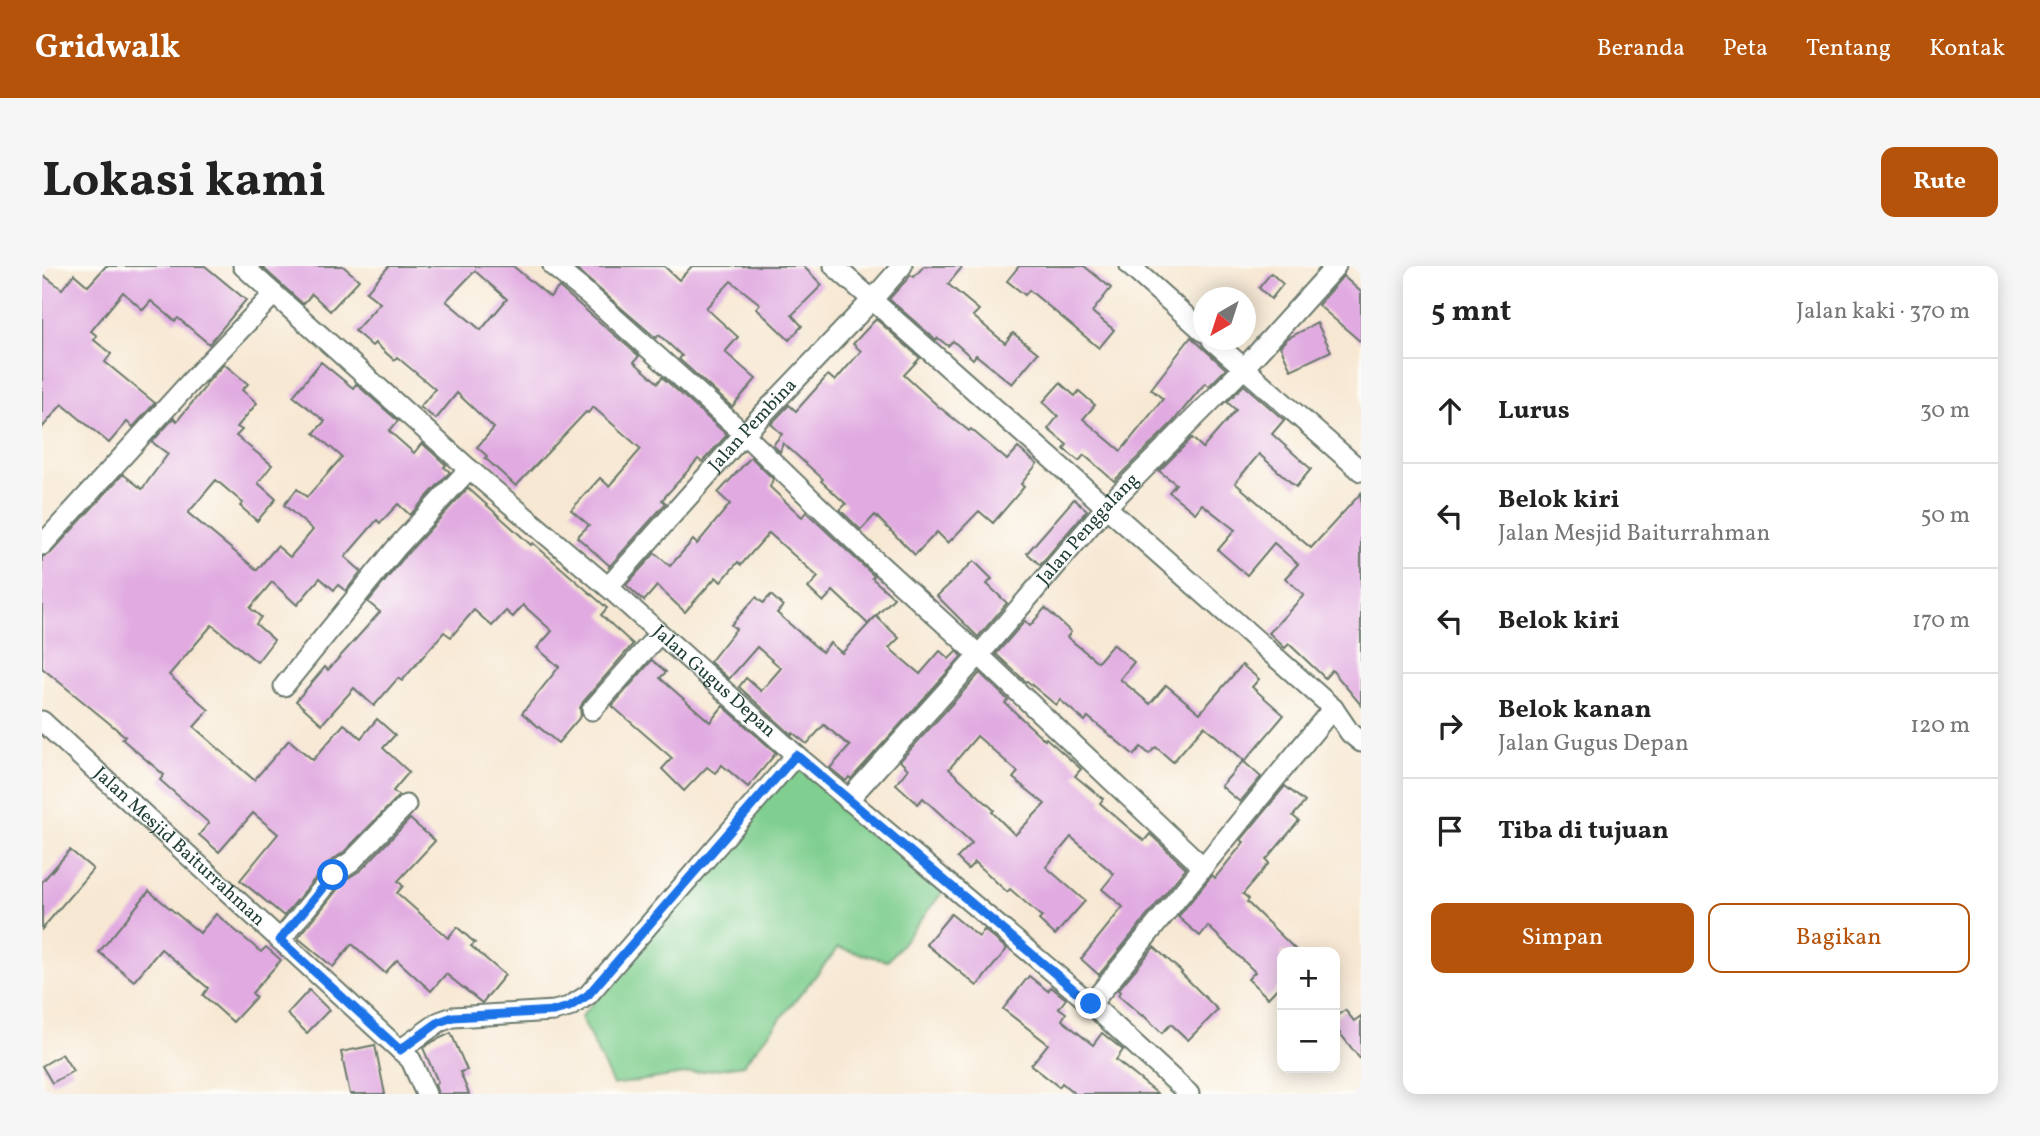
<!DOCTYPE html>
<html lang="id">
<head>
<meta charset="utf-8">
<style>
  body { margin:0; font-family:Vollkorn,serif; background:#f6f6f6; color:#222 }
  .controls { position:absolute; right:21px; bottom:21px; display:grid; overflow:hidden; border-radius:14px; box-shadow:0 4px 18px #0003 }
  .controls button { width:63px; height:63px; display:grid; place-items:center; padding:0; border:0; border-bottom:2px solid #e0e0e0; background:#fff; color:#222; font:35px sans-serif }
  .compass { position:absolute; left:1151px; top:21px; width:63px; height:63px; border-radius:50%; background:#fff; box-shadow:0 4px 18px #0003; rotate:219deg }
  .stop { position:absolute; width:21px; height:21px; margin:-16px; border:5px solid #1a73e8; border-radius:50%; background:#fff }
  .stop.end { background:#1a73e8; border-color:#fff; box-shadow:0 2px 7px #0008 }
  .list { margin:0; padding:0; list-style:none }
  h2 { display:flex; justify-content:space-between; align-items:center; height:91px; margin:0; padding:0 28px; font-size:30px }
  h2 small { font-size:23px; font-weight:400; color:#767676 }
  .list li { display:grid; grid-template-columns:46px 1fr auto; gap:21px; align-items:center; box-sizing:border-box; height:105px; padding:0 28px; border-top:2px solid #e0e0e0 }
  .list b { display:block; font-size:26px; white-space:nowrap }
  .list p { margin:0; font-size:23px; white-space:nowrap; color:#767676 }
  .list em { font-size:23px; font-style:normal; color:#767676 }
  .actions { display:flex; gap:14px; padding:21px 28px }
  .actions a { flex:1; padding:16px 0; border:2px solid #b45309; border-radius:14px; text-align:center; font-size:24px; color:#b45309 }
  .actions .main { background:#b45309; color:#fff }
  .icon { flex:none; width:38px; height:38px; fill:none; stroke:currentColor; stroke-width:2; stroke-linecap:round; stroke-linejoin:round }
  .map { position:relative; flex:none; width:1319px; height:828px; overflow:hidden; border-radius:14px }
  header { display:flex; align-items:center; gap:42px; box-sizing:border-box; height:98px; padding:0 35px; background:#b45309; color:#fff }
  header strong { font-size:33px }
  nav { display:flex; gap:38px; margin-inline-start:auto; font-size:24px }
  .intro { display:flex; align-items:center; justify-content:space-between; box-sizing:border-box; height:168px; padding:0 42px }
  h1 { margin:0; font-size:49px }
  .button { padding:18px 32px; border-radius:14px; background:#b45309; color:#fff; font-size:24px; font-weight:700 }
  main { display:flex; gap:42px; padding:0 42px }
  aside { flex:1; background:#fff; border-radius:14px; box-shadow:0 4px 18px #0003 }
  .map>svg:first-child { display:block }
</style>
</head>
<body>
<header>
<strong>Gridwalk</strong>
<nav><a>Beranda</a><a>Peta</a><a>Tentang</a><a>Kontak</a></nav>
</header>
<div class="intro"><h1>Lokasi kami</h1><a class="button">Rute</a></div>
<main>
<div class="map">
<svg width="1319" height="828" viewBox="0 0 1319 828">
  <rect width="100%" height="100%" fill="#fdfcf7"/>
  <filter id="ink" filterUnits="userSpaceOnUse"><feTurbulence type="fractalNoise" baseFrequency=".0143" numOctaves="2"/><feDisplacementMap in="SourceGraphic" scale="14" xChannelSelector="R" yChannelSelector="G"/><feConvolveMatrix kernelMatrix="1 2 1 2 8 2 1 2 1" color-interpolation-filters="sRGB"/></filter>
  <filter id="wash" filterUnits="userSpaceOnUse"><feTurbulence type="fractalNoise" baseFrequency=".00686" numOctaves="4" result="noise"/><feDisplacementMap in="SourceGraphic" scale="28" xChannelSelector="R" yChannelSelector="G"/><feGaussianBlur stdDeviation="1.57" result="paint"/><feColorMatrix in="noise" values="0 0 0 0 0 0 0 0 0 0 0 0 0 0 0 0 0 1.4 0 .05"/><feComposite in="paint" operator="in"/></filter>
  <g filter="url(#wash)">
    <rect width="100%" height="100%" fill="#f7e8d3"/>
    <path fill="#80cf90" stroke="#508662" stroke-width="2" d="M751,495L903,623L846,695L796,682L701,799L571,819L539,751Z"/>
    <g id="blocks">
      <g fill="#e1abe1" fill-rule="evenodd">
        <path d="M64,0H163L204,34L167,78L136,52L133,55L109,35L101,44L81,26L49,65L55,70L52,74L69,88L63,96L113,137L91,161L85,156L67,177L20,138L0,162V8L20,23L32,8L46,20Z"/>
        <path d="M219,0H301L317,14L288,45L270,28L261,38Z"/>
        <path d="M347,0H471L508,31L517,21L597,90L592,96L616,117L620,111L685,169L660,196L656,193L620,234L624,237L566,302L568,300L535,271L547,259L529,244L558,212L567,220L599,183L551,141L546,147L544,146L474,220L443,192L445,190L435,181L452,162L415,127L394,153L378,141L393,123L355,91L352,94L333,77L330,80L313,65L338,37L324,26ZM433,5L465,33L439,64L404,35Z"/>
        <path d="M536,0H622L637,14L650,0H761L780,19L750,49L760,60L747,74L714,42L718,38L689,15L664,42L696,71L683,86L714,113L690,141L637,93L640,90L617,69L614,72L534,3Z"/>
        <path d="M882,0H921L906,18L937,44L931,50L963,77L971,67L996,87L970,118L934,89L931,93L911,75L906,80L896,72L894,74L847,33L869,9L872,11Z"/>
        <path d="M977,0H1042L1069,22L1050,46L1072,64L1057,82L987,24L983,29L965,15Z"/>
        <path d="M1229,7L1241,18L1229,33L1217,22Z"/>
        <path d="M1301,10L1319,26V76L1276,39Z"/>
        <path d="M834,53L878,92L862,109L896,140L927,165L929,163L965,194L976,182L995,198L979,218L982,221L951,257L937,245L906,277L895,266L873,289L833,249L819,264L798,244L804,238L779,215L781,213L741,177L738,186L731,179L740,168L729,158L747,139L754,145L786,109L793,115L819,85L811,78Z"/>
        <path d="M1275,57L1289,85L1249,104L1238,80L1246,72Z"/>
        <path d="M1149,71L1184,103L1167,120L1163,117L1131,156L1072,215L1042,189L1037,195L1022,183L1025,179L1006,163L1016,150L1001,136L1018,117L1033,130L1037,125L1053,139L1041,153L1079,185L1121,133L1109,123Z"/>
        <path d="M279,96L311,122L314,118L356,155L347,165L372,187L380,177L404,199L402,201L408,206L368,249L356,238L338,257L335,254L303,291L319,305L304,325L296,319L292,324L278,312L255,339L230,316L208,342L219,351L214,358L232,374L215,396L170,359L127,409L167,444L152,461L212,514L247,474L271,494L302,458L319,472L335,453L353,469L341,482L367,506L351,525L357,530L302,586L286,597L242,650L198,614L236,568L211,547L177,586L157,569L167,557L118,514L122,509L80,473L83,470L0,402V291L9,287L81,208L100,223L126,188L110,176L132,152L135,155L164,120L163,119L182,98L206,118L200,124L215,137L195,161L200,164L194,170L230,199L216,217L234,233L215,255L198,240L201,237L174,214L146,247L215,304L235,280L248,291L271,264L242,239L255,223L265,231L300,191L272,167L283,155L251,130Z"/>
        <path d="M1202,119L1242,154L1230,168L1269,203L1254,221L1217,188L1193,217L1269,282L1319,227V439L1290,404L1283,412L1247,378L1243,382L1227,367L1262,329L1243,312L1256,298L1232,277L1205,309L1176,284L1193,264L1160,238L1153,247L1127,226L1134,218L1117,205L1150,172L1161,182L1194,144L1185,136Z"/>
        <path d="M709,191L731,213L728,221L760,251L764,246L832,310L830,312L852,332L826,358L791,325L781,336L766,322L776,311L727,267L699,299L696,296L679,316L674,311L643,346L615,320L602,335L584,319L613,287L628,300L651,274L655,278L688,238L676,227Z"/>
        <path d="M426,222L489,279L491,277L565,342L559,349L591,378L541,436L538,442L539,450L516,477L480,447L517,401L495,382L510,365L481,339L471,351L464,345L450,360L432,344L409,371L402,366L360,415L356,412L332,440L312,422L280,458L254,435L283,401L286,404L338,346L326,336L364,289Z"/>
        <path d="M1032,233L1045,244L998,299L985,287Z"/>
        <path d="M932,295L950,313L945,318L965,337L936,371L895,330Z"/>
        <path d="M729,329L741,340L735,347L780,386L788,377L800,387L834,350L857,372L847,382L878,408L898,385L907,393L915,385L920,390L809,513L807,511L804,515L788,502L808,480L782,459L765,478L751,467L750,469L697,421L704,412L719,425L739,402L715,381L687,413L668,396L694,363L689,359L714,331L721,337Z"/>
        <path d="M1003,342L1029,366L1025,371L1056,396L1071,378L1092,396L1078,413L1108,438L1124,419L1158,447L1200,399L1217,413L1210,421L1242,449L1203,495L1162,460L1131,496L1114,481L1107,488L1099,481L1092,489L1046,451L1043,455L1018,434L1014,439L985,415L984,416L954,388L983,355L988,360Z"/>
        <path d="M610,394L624,406L618,412L668,456L681,440L734,487L706,521L680,499L673,507L665,501L642,525L620,503L630,492L570,440Z"/>
        <path d="M938,407L966,434L963,437L1003,474L1004,472L1039,503L1033,510L1061,533L1058,537L1102,575L1108,568L1144,602L1057,709L1039,693L1081,641L1060,623L1072,608L1029,571L1004,601L1043,635L1013,669L997,654L1000,651L968,623L965,626L933,596L926,603L915,592L930,577L881,532L876,538L854,518L866,503L858,495ZM935,470L976,506L971,512L1003,538L973,569L950,546L952,544L907,503Z"/>
        <path d="M1201,495L1219,511L1198,536L1179,520Z"/>
        <path d="M1243,520L1263,536L1251,550L1257,555L1224,594L1227,597L1201,628L1207,633L1205,636L1256,686H1240V717L1226,732L1206,713L1213,706L1166,660L1158,670L1136,651L1170,609L1173,612L1202,576L1199,574Z"/>
        <path d="M368,553L393,575L356,615L361,620L355,627L406,672L415,661L433,677L429,680L463,709L440,737L404,708L389,725L355,694L343,707L310,678L291,701L256,672L303,614L319,604Z"/>
        <path d="M28,584L51,603L0,663V616Z"/>
        <path d="M107,625L158,667L174,648L219,686L224,681L239,694L210,727L214,731L191,756L161,729L166,722L119,683L92,715L57,686Z"/>
        <path d="M909,648L937,671L942,664L965,683L935,720L884,678Z"/>
        <path d="M1112,681L1140,706L1139,707L1176,744L1146,774L1129,758L1120,767L1101,749L1100,750L1076,729L1078,726L1076,724Z"/>
        <path d="M987,710L1006,725L1009,721L1024,733L1017,742L1024,747L1020,754L1051,779L1060,767L1081,784L1074,794L1116,828H1033L1020,817L1017,821L989,799L1006,778L961,743Z"/>
        <path d="M267,724L287,744L265,767L245,748Z"/>
        <path d="M1303,744L1312,755L1319,750V794L1293,761V751Z"/>
        <path d="M409,767L425,804L418,806L427,828H396L393,818L396,816L381,782L392,775Z"/>
        <path d="M333,779L343,828H308L299,786Z"/>
        <path d="M20,788L31,805L10,817L0,800Z"/>
      </g>
    </g>
  </g>
  <g filter="url(#ink)">
    <use href="#blocks" fill-opacity="0" stroke="#6b796c" stroke-width="2"/>
    <g fill="none" stroke-linecap="round" stroke-linejoin="round">
      <defs>
        <g id="street">
          <path id="s1" d="M201,0L427,203L566,321L754,489L1049,738L1147,828"/>
          <path d="M511,0L547,29L702,168L825,287L937,389L1161,601"/>
          <path d="M792,0L1291,442L1308,467L1319,476"/>
          <path d="M1088,0L1162,66"/>
          <path d="M1170,74L1319,205"/>
          <path d="M0,279L150,114L232,28"/>
          <path id="s2" d="M566,321L702,168L830,34L860,0"/>
          <path d="M242,420L355,281L427,203"/>
          <path d="M550,444L617,368"/>
          <path id="s3" d="M0,455L369,794L384,828"/>
          <path id="s4" d="M806,534L937,389L1065,240L1202,102L1294,0"/>
          <path d="M238,674L295,605L310,595L364,539"/>
          <path d="M1049,738L1291,442"/>
          <path d="M358,784L397,756L411,751L512,745L527,741L546,729L754,489"/>
        </g>
      </defs>
      <use href="#street" stroke="#6b796c" stroke-width="23"/>
      <use href="#street" stroke="#fff" stroke-width="19"/>
    </g>
  </g>
  <g fill="none" stroke-linecap="round" stroke-linejoin="round" filter="url(#ink)">
    <path stroke="#1a73e8" stroke-width="9" d="M291,609L238,674L358,784L397,756L411,751L512,745L527,741L546,729L754,489L1049,738"/>
  </g>
  <g text-anchor="middle" dominant-baseline="central" stroke-width="7" stroke-linejoin="round" paint-order="stroke">
    <g font-size="19" fill="#1f3d34" stroke="#fdfcf7">
      <text stroke="none"><textPath href="#s2" startOffset="217">Jalan Pembina</textPath></text>
      <text stroke="none"><textPath href="#s4" startOffset="362">Jalan Penggalang</textPath></text>
      <text stroke="none"><textPath href="#s1" startOffset="628">Jalan Gugus Depan</textPath></text>
      <text stroke="none"><textPath href="#s3" startOffset="186">Jalan Mesjid Baiturrahman</textPath></text>
    </g>
  </g>
</svg>
<div class="controls">
<button>+</button>
<button>−</button>
</div>
<svg class="compass" viewBox="-18 -18 36 36"><path d="M0-13l5 13h-10z" fill="#e53935"/><path d="M0 13l5-13h-10z" fill="#767676"/></svg>
<div class="stop" style="left:291px;top:609px"></div>
<div class="stop end" style="left:1049px;top:738px"></div>
</div>
<aside>
<h2>5 mnt<small>Jalan kaki · 370 m</small></h2>
<ul class="list">
<li><svg class="icon" aria-label="ahead" viewBox="0 0 24 24"><path d="M12 20V5M6 11l6-6 6 6"/></svg><div><b>Lurus</b></div><em>30 m</em></li>
<li><svg class="icon" aria-label="left" viewBox="0 0 24 24"><path d="M17 20v-9H6M10 6l-5 5 5 5"/></svg><div><b>Belok kiri</b><p>Jalan Mesjid Baiturrahman</p></div><em>50 m</em></li>
<li><svg class="icon" aria-label="left" viewBox="0 0 24 24"><path d="M17 20v-9H6M10 6l-5 5 5 5"/></svg><div><b>Belok kiri</b></div><em>170 m</em></li>
<li><svg class="icon" aria-label="right" viewBox="0 0 24 24"><path d="M7 20v-9h11M14 6l5 5-5 5"/></svg><div><b>Belok kanan</b><p>Jalan Gugus Depan</p></div><em>120 m</em></li>
<li><svg class="icon" aria-label="arrive" viewBox="0 0 24 24"><path d="M6 21V4h12l-3 4 3 4H6"/></svg><div><b>Tiba di tujuan</b></div></li>
</ul>
<div class="actions"><a class="main">Simpan</a><a>Bagikan</a></div>
</aside>
</main>
</body>
</html>
